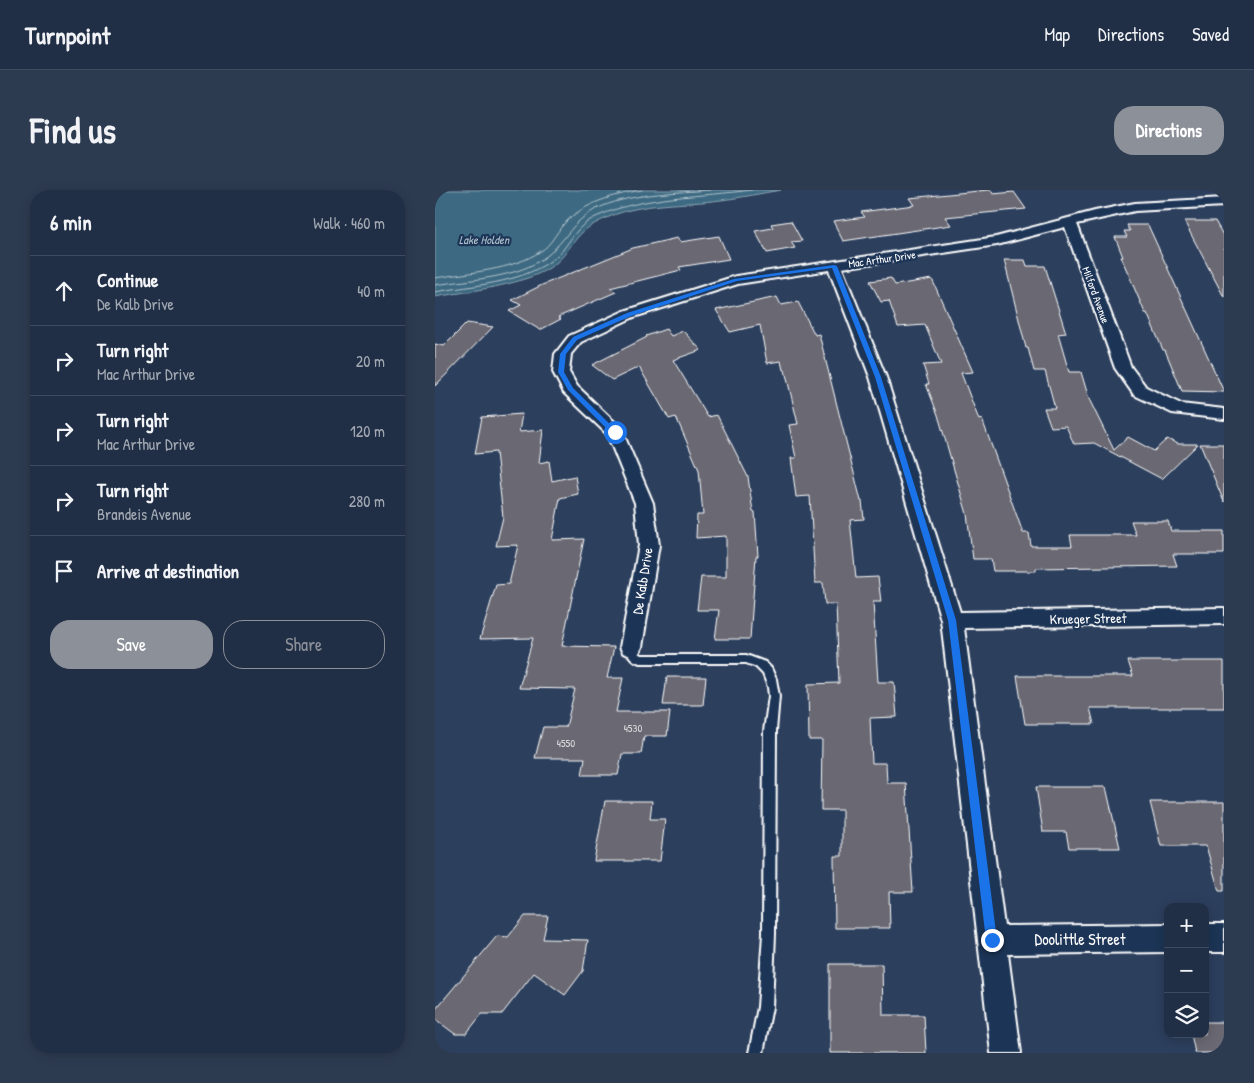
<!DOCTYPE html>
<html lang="en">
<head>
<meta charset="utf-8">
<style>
  body { margin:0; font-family:"Patrick Hand",sans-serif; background:#2d3b51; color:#f1f3f6 }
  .controls { position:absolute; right:15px; bottom:15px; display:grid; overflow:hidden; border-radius:10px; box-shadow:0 2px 12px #0003 }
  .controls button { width:45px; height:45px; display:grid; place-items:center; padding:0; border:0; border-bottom:1px solid #3e4a5f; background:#212f46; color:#f1f3f6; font:25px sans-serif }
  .stop { position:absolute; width:15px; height:15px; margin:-11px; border:4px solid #1a73e8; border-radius:50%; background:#fff }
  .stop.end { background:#1a73e8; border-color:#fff; box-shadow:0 1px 5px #0008 }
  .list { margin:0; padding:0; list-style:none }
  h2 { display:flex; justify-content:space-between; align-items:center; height:65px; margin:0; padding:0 20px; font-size:21px }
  h2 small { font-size:16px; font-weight:400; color:#a2a9b3 }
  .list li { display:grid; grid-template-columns:32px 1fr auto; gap:15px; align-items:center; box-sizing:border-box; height:70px; padding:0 20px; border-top:1px solid #3e4a5f }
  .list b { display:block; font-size:19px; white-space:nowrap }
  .list p { margin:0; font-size:16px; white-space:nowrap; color:#a2a9b3 }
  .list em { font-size:16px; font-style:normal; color:#a2a9b3 }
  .actions { display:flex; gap:10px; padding:15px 20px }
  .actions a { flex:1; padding:11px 0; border:1px solid #8c9099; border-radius:20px; text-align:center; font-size:18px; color:#8c9099 }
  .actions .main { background:#8c9099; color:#fff }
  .icon { flex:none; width:28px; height:28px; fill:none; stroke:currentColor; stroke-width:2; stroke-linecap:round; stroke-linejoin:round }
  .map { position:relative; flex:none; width:789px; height:863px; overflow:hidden; border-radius:20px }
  header { display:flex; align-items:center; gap:30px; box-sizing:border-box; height:70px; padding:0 25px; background:#212f46; border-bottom:1px solid #3e4a5f }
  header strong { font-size:24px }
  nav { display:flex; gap:28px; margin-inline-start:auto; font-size:18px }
  .intro { display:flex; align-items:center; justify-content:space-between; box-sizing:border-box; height:120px; padding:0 30px }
  h1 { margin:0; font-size:35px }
  .button { padding:12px 22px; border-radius:20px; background:#8c9099; color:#fff; font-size:18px; font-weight:700 }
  main { display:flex; gap:30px; padding:0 30px }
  aside { flex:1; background:#212f46; border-radius:20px; box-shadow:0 2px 12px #0003 }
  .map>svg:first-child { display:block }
</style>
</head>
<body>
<header>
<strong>Turnpoint</strong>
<nav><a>Map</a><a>Directions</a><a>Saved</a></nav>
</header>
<div class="intro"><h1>Find us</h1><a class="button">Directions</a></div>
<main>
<aside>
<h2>6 min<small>Walk · 460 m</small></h2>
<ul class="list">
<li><svg class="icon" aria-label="ahead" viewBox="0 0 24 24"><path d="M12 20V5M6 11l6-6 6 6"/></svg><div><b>Continue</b><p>De Kalb Drive</p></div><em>40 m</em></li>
<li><svg class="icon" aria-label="right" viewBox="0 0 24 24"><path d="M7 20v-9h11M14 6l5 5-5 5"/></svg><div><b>Turn right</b><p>Mac Arthur Drive</p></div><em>20 m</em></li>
<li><svg class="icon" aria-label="right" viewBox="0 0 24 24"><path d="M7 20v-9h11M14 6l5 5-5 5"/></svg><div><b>Turn right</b><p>Mac Arthur Drive</p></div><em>120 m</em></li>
<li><svg class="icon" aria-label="right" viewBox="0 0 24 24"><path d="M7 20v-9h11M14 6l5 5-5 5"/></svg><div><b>Turn right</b><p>Brandeis Avenue</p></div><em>280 m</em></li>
<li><svg class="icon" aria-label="arrive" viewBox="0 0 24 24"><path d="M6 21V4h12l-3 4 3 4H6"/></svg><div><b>Arrive at destination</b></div></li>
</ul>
<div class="actions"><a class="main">Save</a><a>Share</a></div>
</aside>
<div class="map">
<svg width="789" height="863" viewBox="0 0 789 863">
  <rect width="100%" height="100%" fill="#2c3f5d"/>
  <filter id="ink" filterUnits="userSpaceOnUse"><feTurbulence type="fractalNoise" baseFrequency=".02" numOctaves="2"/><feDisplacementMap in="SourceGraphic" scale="10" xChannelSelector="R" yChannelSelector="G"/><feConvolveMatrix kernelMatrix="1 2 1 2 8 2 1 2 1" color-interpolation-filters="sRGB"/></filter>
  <g filter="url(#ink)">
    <path fill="#3e6a82" stroke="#8ba6b4" d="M0,0H346C326,3 306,8 286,10C250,15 208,12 174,27C162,32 150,38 142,48C135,56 129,67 120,74C94,95 34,101 0,107Z"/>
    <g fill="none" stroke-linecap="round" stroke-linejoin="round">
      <g stroke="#b2c3cd" stroke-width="1">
        <path d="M0,88C35,82 76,81 106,61C116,55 121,43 128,35C149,12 179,5 207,0"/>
        <path d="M0,95C36,89 83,89 113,65C131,50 137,32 159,20C194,3 237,3 275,0"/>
        <path d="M0,102C38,95 84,94 117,70C136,56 137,37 163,26C211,5 266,7 317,0"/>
      </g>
    </g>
    <g fill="#6a6973" stroke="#fff">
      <path d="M553,0H556L558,4L579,2L591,19L510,27L516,35L408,51L398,31L430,27L426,22L479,15L474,8Z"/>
      <path d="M356,31L367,51L356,52L360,58L332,63L320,41L338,38L336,34Z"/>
      <path d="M749,31H780L789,47V107Z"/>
      <path d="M692,35H713L789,202L747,201L730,160H728L712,123H710L686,67H688L680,47H692L689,41H695Z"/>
      <path d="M284,46L294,69L244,77L246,80L175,98L181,102L123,127L126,129L105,140L74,121L86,115L77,110L107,95L198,58L242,48L245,52Z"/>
      <path d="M569,70H590L592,76H610L631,143L623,144L634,182H646L654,209L679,260L693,247L719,261L732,249L743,254H763L727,289L659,253L639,254L631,236L616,237L609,218H620L610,181H599L593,158H591Z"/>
      <path d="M456,88L460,95L497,89L538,182L526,183L544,230L547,229L588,343H594L596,356H637L635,345H701L696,331H733L736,341H789V364H738L742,376L601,378V381H558L556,369H538L532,324L503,225L491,194H494L488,175L506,174L490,135L463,137L454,111L446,112L435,91Z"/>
      <path d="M342,107L346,115L363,112L380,145L384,144L426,311H427L429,329L415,330L421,388L443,387L446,412H438L443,492H459L462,527L435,528L437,573H451L452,593H471L478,702H454L455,738H400L399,666H407V620H386L387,550H374L373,494L404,493L401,414H390L388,393H380L375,306L361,307L356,268H361L354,235L363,234L350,180H348L346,171L332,173L325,135L295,142L281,120Z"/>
      <path d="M32,133L58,137L0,196V154L9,156Z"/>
      <path d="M231,139L236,146L248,141L266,160L238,170L273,227L282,225L313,287L318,322H320L323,366H321L315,449H280L284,420H262L266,387H291V346L261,348L262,325H268L264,280L241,227L234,229L204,177L177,190L157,175L212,147L211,146Z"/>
      <path d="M87,224L84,242L108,240L104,273L114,271L117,291L140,286L143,304L125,308L117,350L149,349L127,456L179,457L172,488H188L181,522H235L232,546H209L206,564H187L183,585H147L150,568H100L108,537H131L140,499L84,498L98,448L45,449L61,395L74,394L83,355L61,356L68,327L61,262L40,264L47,227Z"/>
      <path d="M765,254H789V312Z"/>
      <path d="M693,471H789V518H655L659,534H590L582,486H698Z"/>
      <path d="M232,487H271L268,515H228Z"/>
      <path d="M601,597H671L685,658H634L631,642H608Z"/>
      <path d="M170,611H217L215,629H230L225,671H159Z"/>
      <path d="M715,612H789V701H784L771,656H726Z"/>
      <path d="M90,726H113L108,749L153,750L148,781L130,805L99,783L67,824H47L31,844H20L0,829V820L62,746L73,747Z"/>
      <path d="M395,774H447L448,825H489L491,863H395Z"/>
      <path d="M770,832H789V863H760L756,844H770Z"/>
    </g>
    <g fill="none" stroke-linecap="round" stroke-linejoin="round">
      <defs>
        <path id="service" d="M196,453L200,454L203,463L206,465H311L330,472L336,478L341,489L344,506L341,541L340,744L337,817L328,863H314L323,817L328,744L329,541L334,506L333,497L328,484L321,477L311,473H205C195,470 194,466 191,457L192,454Z"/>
        <g id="minor">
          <path d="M789,8V16L700,21L642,34L696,177L711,197L746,214L789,219V229L737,223L699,205L680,178L630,37L562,55L407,78L451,187L525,422L789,418V434L529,438L569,736L733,734V762L573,764L586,863H556L506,430L435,187L394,80L303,94L199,127L146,152L136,164L134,182L142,196L186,238L218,313L224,355L207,457L204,463L196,466L188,463L185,457L204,355L200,313L172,244L129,203L118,182L120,164L134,146L189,121L301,86L561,47L660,21L700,13Z"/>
          <rect x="770" y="734" width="19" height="28"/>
        </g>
      </defs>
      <use href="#service" stroke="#fff" stroke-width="4"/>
      <use href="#minor" stroke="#fff" stroke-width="4"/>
      <use href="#service" fill="#1d3557" fill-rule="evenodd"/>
      <use href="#minor" fill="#1d3557" fill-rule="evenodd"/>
    </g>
  </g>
  <path fill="#1a73e8" d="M399,75L402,76L446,187L521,430L562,750L560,753L557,755L553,753L551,750L513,430L440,187L397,78L302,91L196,126L142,150L131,164L129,182L138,198L182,241V244H177L133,200L123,182L125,164L138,147L192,123L299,89Z"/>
  <g text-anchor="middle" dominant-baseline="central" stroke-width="4.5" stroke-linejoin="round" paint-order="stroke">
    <g font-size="11" fill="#fff" stroke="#1d3557">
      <text transform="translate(447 69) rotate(-8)">Mac Arthur Drive</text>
      <text transform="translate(661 105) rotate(70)">Milford Avenue</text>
    </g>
    <g font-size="11" fill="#dadadc">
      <text x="198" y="538">4530</text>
      <text x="131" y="553">4550</text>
    </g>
    <g font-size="12" font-style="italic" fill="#b2c3cd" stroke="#1d3557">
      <text x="49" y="49">Lake Holden</text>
    </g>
    <g font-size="14" fill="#fff" stroke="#1d3557">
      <text transform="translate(207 391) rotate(-81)">De Kalb Drive</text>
      <text transform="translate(653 428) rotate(-1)">Krueger Street</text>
    </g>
    <g font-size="16" fill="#fff" stroke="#1d3557">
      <text x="645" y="749">Doolittle Street</text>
    </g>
  </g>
</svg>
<div class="controls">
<button>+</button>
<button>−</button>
<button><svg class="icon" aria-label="layers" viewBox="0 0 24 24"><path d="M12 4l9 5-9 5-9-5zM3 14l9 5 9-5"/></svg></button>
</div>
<div class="stop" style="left:180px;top:242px"></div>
<div class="stop end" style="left:557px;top:750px"></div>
</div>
</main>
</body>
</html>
